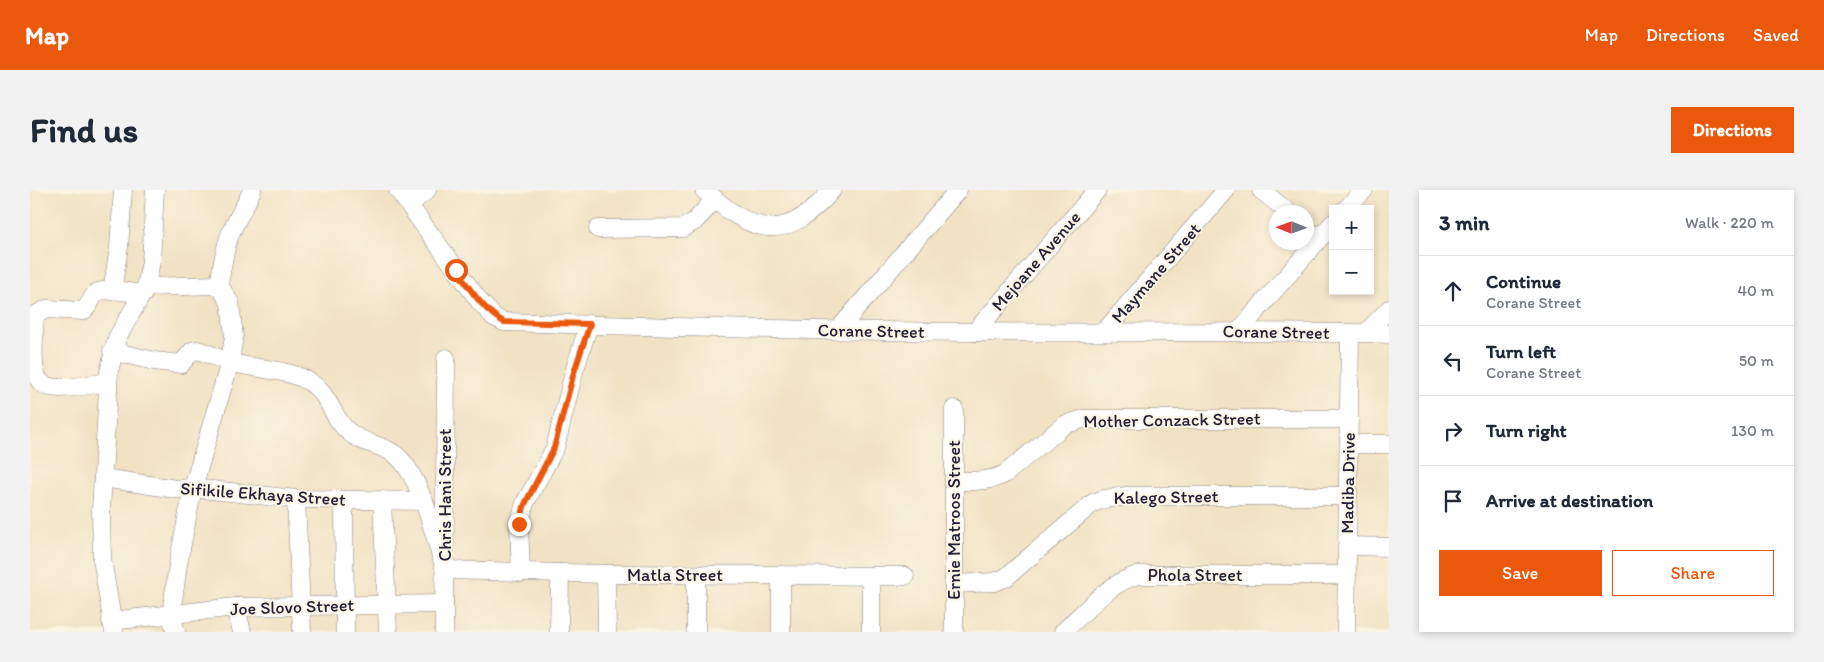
<!DOCTYPE html>
<html lang="en">
<head>
<meta charset="utf-8">
<style>
  body { margin:0; font-family:Itim,sans-serif; background:#f2f2f3; color:#1f2937 }
  .controls { position:absolute; right:15px; top:15px; display:grid; overflow:hidden; border-radius:0px; box-shadow:0 2px 8px #0003 }
  .controls button { width:45px; height:45px; display:grid; place-items:center; padding:0; border:0; border-bottom:1px solid #e0e1e3; background:#fff; color:#1f2937; font:25px sans-serif }
  .compass { position:absolute; left:1239px; top:15px; width:45px; height:45px; border-radius:50%; background:#fff; box-shadow:0 2px 8px #0003; rotate:271deg }
  .stop { position:absolute; width:15px; height:15px; margin:-11px; border:4px solid #ea580c; border-radius:50%; background:#fff }
  .stop.end { background:#ea580c; border-color:#fff; box-shadow:0 1px 5px #0008 }
  .list { margin:0; padding:0; list-style:none }
  h2 { display:flex; justify-content:space-between; align-items:center; height:65px; margin:0; padding:0 20px; font-size:21px }
  h2 small { font-size:16px; font-weight:400; color:#747a83 }
  .list li { display:grid; grid-template-columns:32px 1fr auto; gap:15px; align-items:center; box-sizing:border-box; height:70px; padding:0 20px; border-top:1px solid #e0e1e3 }
  .list b { display:block; font-size:19px; white-space:nowrap }
  .list p { margin:0; font-size:16px; white-space:nowrap; color:#747a83 }
  .list em { font-size:16px; font-style:normal; color:#747a83 }
  .actions { display:flex; gap:10px; padding:15px 20px }
  .actions a { flex:1; padding:11px 0; border:1px solid #ea580c; border-radius:0px; text-align:center; font-size:18px; color:#ea580c }
  .actions .main { background:#ea580c; color:#fff }
  .icon { flex:none; width:28px; height:28px; fill:none; stroke:currentColor; stroke-width:2; stroke-linecap:round; stroke-linejoin:round }
  .map { position:relative; flex:none; width:1359px; height:442px; overflow:hidden; border-radius:0px }
  header { display:flex; align-items:center; gap:30px; box-sizing:border-box; height:70px; padding:0 25px; background:#ea580c; color:#fff }
  header strong { font-size:24px }
  nav { display:flex; gap:28px; margin-inline-start:auto; font-size:18px }
  .intro { display:flex; align-items:center; justify-content:space-between; box-sizing:border-box; height:120px; padding:0 30px }
  h1 { margin:0; font-size:35px }
  .button { padding:12px 22px; border-radius:0px; background:#ea580c; color:#fff; font-size:18px; font-weight:700 }
  main { display:flex; gap:30px; padding:0 30px }
  aside { flex:1; background:#fff; border-radius:0px; box-shadow:0 2px 8px #0003 }
  .map>svg:first-child { display:block }
</style>
</head>
<body>
<header>
<strong>Map</strong>
<nav><a>Map</a><a>Directions</a><a>Saved</a></nav>
</header>
<div class="intro"><h1>Find us</h1><a class="button">Directions</a></div>
<main>
<div class="map">
<svg width="1359" height="442" viewBox="0 0 1359 442">
  <rect width="100%" height="100%" fill="#fcf5e5"/>
  <filter id="ink" filterUnits="userSpaceOnUse"><feTurbulence type="fractalNoise" baseFrequency=".02" numOctaves="2"/><feDisplacementMap in="SourceGraphic" scale="10" xChannelSelector="R" yChannelSelector="G"/><feConvolveMatrix kernelMatrix="1 2 1 2 8 2 1 2 1" color-interpolation-filters="sRGB"/></filter>
  <filter id="wash" filterUnits="userSpaceOnUse"><feTurbulence type="fractalNoise" baseFrequency=".0096" numOctaves="4" result="noise"/><feDisplacementMap in="SourceGraphic" scale="20" xChannelSelector="R" yChannelSelector="G"/><feGaussianBlur stdDeviation="1.12" result="paint"/><feColorMatrix in="noise" values="0 0 0 0 0 0 0 0 0 0 0 0 0 0 0 0 0 1.4 0 .05"/><feComposite in="paint" operator="in"/></filter>
  <g filter="url(#wash)">
    <rect width="100%" height="100%" fill="#f1e2c4"/>
  </g>
  <g filter="url(#ink)">
    <g fill="none" stroke-linecap="round" stroke-linejoin="round">
      <defs>
        <g id="minor">
          <path d="M368,0L450,112L464,127L474,132C631,137 788,141 945,142C1083,144 1221,140 1359,144"/>
          <path d="M674,0C723,44 755,55 802,0"/>
          <path d="M1231,0L1258,22"/>
          <path d="M379,15L397,0"/>
          <path d="M1316,19L1334,0"/>
          <path d="M1276,38L1289,49"/>
          <path d="M568,39L653,38L665,31L685,9"/>
          <path d="M189,95C192,77 194,59 201,42C208,27 216,15 222,0"/>
          <path d="M116,97L189,95L200,113L204,146L200,172L163,298L148,374L141,426L146,442"/>
          <path d="M82,101L89,57L93,0"/>
          <path d="M809,139L928,0"/>
          <path d="M1209,141L1303,33"/>
          <path d="M945,142L1067,0"/>
          <path d="M1074,142L1196,0"/>
          <path d="M1336,143L1359,119"/>
          <path d="M82,161L124,171L151,174L162,161L167,160C178,163 188,168 199,172C228,181 271,177 291,202C302,215 305,231 319,242C331,253 349,254 363,263C390,280 406,351 415,380L576,384L875,386"/>
          <path d="M78,192C0,205 1,202 5,125L17,119L53,121C60,116 60,110 65,104C72,96 103,103 113,104"/>
          <path d="M924,219V442"/>
          <path d="M1319,254H1359"/>
          <path d="M73,288L146,299L163,298L266,309L394,311"/>
          <path d="M925,291C943,291 959,292 975,284L1034,235L1053,229H1319"/>
          <path d="M266,309L272,442"/>
          <path d="M314,310L315,442"/>
          <path d="M352,310L358,442"/>
          <path d="M1318,356L1359,357"/>
          <path d="M491,383L489,334L495,313L525,258L544,182L559,134"/>
          <path d="M576,384L577,442"/>
          <path d="M923,394L964,392L975,388L1063,313L1074,309L1097,306H1318"/>
          <path d="M206,417L212,442"/>
          <path d="M81,431L206,417L414,414"/>
          <path d="M84,442L72,369L71,320L79,182L87,148L116,97L121,71L125,0"/>
          <path d="M414,442L416,168"/>
          <path d="M529,442L530,383"/>
          <path d="M666,442V385"/>
          <path d="M751,442V385"/>
          <path d="M841,442V386"/>
          <path d="M1033,442C1055,422 1078,393 1108,385H1317"/>
          <path d="M1316,442L1320,144"/>
        </g>
      </defs>
      <use href="#minor" stroke="#8a8280" stroke-width="19"/>
      <use href="#minor" stroke="#fff" stroke-width="18"/>
    </g>
  </g>
  <g fill="none" stroke-linecap="round" stroke-linejoin="round" filter="url(#ink)">
    <path stroke="#ea580c" stroke-width="6" d="M426,80C440,98 453,121 474,132L560,134L544,182L524,258L495,314L489,334"/>
  </g>
  <g text-anchor="middle" dominant-baseline="central" stroke-width="4" stroke-linejoin="round" paint-order="stroke">
    <g font-size="18" fill="#22223b" stroke="#fcf5e5">
      <text transform="translate(1006 71) rotate(-49)">Mejoane Avenue</text>
      <text transform="translate(1126 83) rotate(-49)">Maymane Street</text>
      <text transform="translate(841 141) rotate(1)">Corane Street</text>
      <text transform="translate(1246 142) rotate(1)">Corane Street</text>
      <text transform="translate(1142 230) rotate(-1)">Mother Conzack Street</text>
      <text transform="translate(1318 293) rotate(-89)">Madiba Drive</text>
      <text transform="translate(233 304) rotate(4)">Sifikile Ekhaya Street</text>
      <text transform="translate(415 305) rotate(-90)">Chris Hani Street</text>
      <text transform="translate(1136 307) rotate(-1)">Kalego Street</text>
      <text transform="translate(924 330) rotate(-90)">Ernie Matroos Street</text>
      <text x="645" y="385">Matla Street</text>
      <text x="1165" y="385">Phola Street</text>
      <text transform="translate(262 417) rotate(-2)">Joe Slovo Street</text>
    </g>
  </g>
</svg>
<div class="controls">
<button>+</button>
<button>−</button>
</div>
<svg class="compass" viewBox="-18 -18 36 36"><path d="M0-13l5 13h-10z" fill="#e53935"/><path d="M0 13l5-13h-10z" fill="#747a83"/></svg>
<div class="stop" style="left:426px;top:80px"></div>
<div class="stop end" style="left:489px;top:334px"></div>
</div>
<aside>
<h2>3 min<small>Walk · 220 m</small></h2>
<ul class="list">
<li><svg class="icon" aria-label="ahead" viewBox="0 0 24 24"><path d="M12 20V5M6 11l6-6 6 6"/></svg><div><b>Continue</b><p>Corane Street</p></div><em>40 m</em></li>
<li><svg class="icon" aria-label="left" viewBox="0 0 24 24"><path d="M17 20v-9H6M10 6l-5 5 5 5"/></svg><div><b>Turn left</b><p>Corane Street</p></div><em>50 m</em></li>
<li><svg class="icon" aria-label="right" viewBox="0 0 24 24"><path d="M7 20v-9h11M14 6l5 5-5 5"/></svg><div><b>Turn right</b></div><em>130 m</em></li>
<li><svg class="icon" aria-label="arrive" viewBox="0 0 24 24"><path d="M6 21V4h12l-3 4 3 4H6"/></svg><div><b>Arrive at destination</b></div></li>
</ul>
<div class="actions"><a class="main">Save</a><a>Share</a></div>
</aside>
</main>
</body>
</html>
